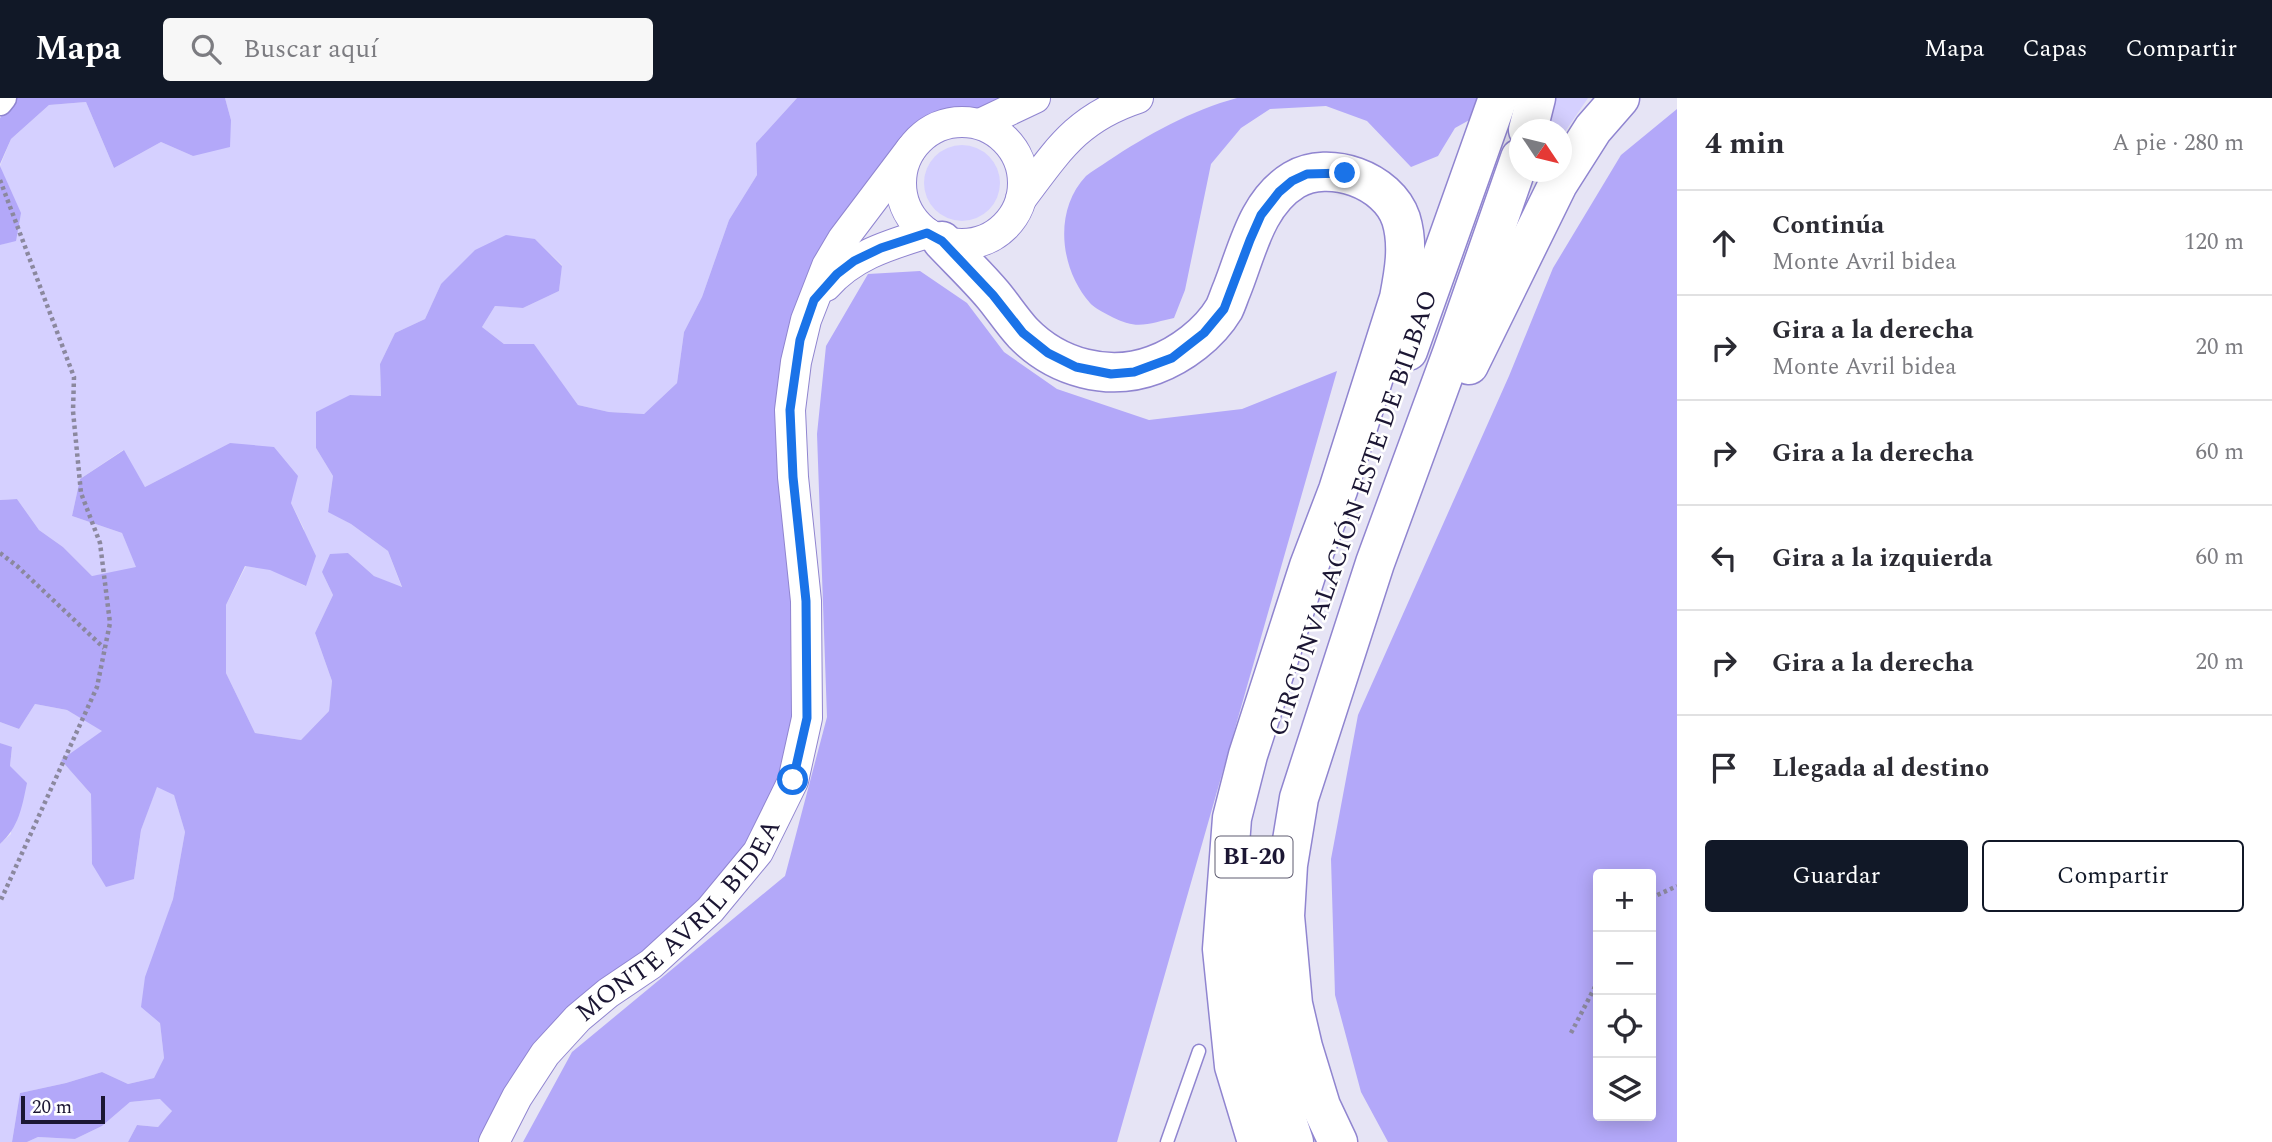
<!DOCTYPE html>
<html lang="es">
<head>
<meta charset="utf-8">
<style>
  body { margin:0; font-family:Spectral,serif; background:#f7f7f7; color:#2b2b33 }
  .controls { position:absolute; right:21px; bottom:21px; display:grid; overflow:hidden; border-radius:7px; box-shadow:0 4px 18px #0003 }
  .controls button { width:63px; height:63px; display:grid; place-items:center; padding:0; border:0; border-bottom:2px solid #e1e1e2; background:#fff; color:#2b2b33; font:35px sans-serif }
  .compass { position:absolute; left:1509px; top:21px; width:63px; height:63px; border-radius:50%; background:#fff; box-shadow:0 4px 18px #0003; rotate:125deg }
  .scale { position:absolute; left:21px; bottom:18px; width:84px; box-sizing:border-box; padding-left:7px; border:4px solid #1b1633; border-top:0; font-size:19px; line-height:24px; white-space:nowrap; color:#1b1633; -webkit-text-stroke:5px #fff; paint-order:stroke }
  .stop { position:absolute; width:21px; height:21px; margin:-16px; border:5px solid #1a73e8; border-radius:50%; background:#fff }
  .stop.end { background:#1a73e8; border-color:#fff; box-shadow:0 2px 7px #0008 }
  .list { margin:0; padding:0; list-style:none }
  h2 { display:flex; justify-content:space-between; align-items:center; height:91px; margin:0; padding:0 28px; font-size:30px }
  h2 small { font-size:23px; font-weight:400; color:#7c7c81 }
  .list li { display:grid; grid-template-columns:46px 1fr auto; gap:21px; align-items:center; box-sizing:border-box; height:105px; padding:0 28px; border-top:2px solid #e1e1e2 }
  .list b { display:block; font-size:26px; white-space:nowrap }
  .list p { margin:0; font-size:23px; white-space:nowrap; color:#7c7c81 }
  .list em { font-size:23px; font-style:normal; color:#7c7c81 }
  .actions { display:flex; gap:14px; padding:21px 28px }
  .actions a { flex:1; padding:16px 0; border:2px solid #111827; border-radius:7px; text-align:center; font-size:24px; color:#111827 }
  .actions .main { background:#111827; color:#fff }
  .icon { flex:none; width:38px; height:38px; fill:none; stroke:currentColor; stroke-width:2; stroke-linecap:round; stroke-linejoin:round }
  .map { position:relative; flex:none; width:1677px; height:1044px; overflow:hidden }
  header { display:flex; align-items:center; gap:42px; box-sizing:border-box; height:98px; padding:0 35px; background:#111827; color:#fff }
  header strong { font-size:33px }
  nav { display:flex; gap:38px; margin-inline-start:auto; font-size:24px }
  .search { width:490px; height:63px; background:#f7f7f7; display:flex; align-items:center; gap:18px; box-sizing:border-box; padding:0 24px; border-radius:7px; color:#7c7c81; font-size:26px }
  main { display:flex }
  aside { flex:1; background:#fff }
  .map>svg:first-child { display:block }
</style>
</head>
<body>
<header>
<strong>Mapa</strong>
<div class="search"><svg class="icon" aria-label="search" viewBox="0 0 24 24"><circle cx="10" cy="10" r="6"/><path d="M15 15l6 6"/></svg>Buscar aquí</div>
<nav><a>Mapa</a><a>Capas</a><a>Compartir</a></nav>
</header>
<main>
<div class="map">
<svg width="1677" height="1044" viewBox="0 0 1677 1044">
  <rect width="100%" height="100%" fill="#e6e4f5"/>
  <g fill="#d5d0ff">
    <path d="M225,0H797L756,45L757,77L729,122L702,199L684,234L677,285L644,316L609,314L578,307L534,247L504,246L482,229L495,208L523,210L559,193L562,167L535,141L441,186L425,221L395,235L380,266L381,298L350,297L316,350L333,378L328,413L351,426L388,453L402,490L374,478L348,455L322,474L333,497L315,535L332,583L329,613L301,642L255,635L226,575V507L246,468L270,471L305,488L304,431L291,405L230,345L145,389L123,352L80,381L72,418L122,435L137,470L92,478L63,449L39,432L17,401L0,402V147L16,142L0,68L11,41L49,7L86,4L114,70L161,44L193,58L231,22Z"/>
    <path d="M1556,0H1588L1562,38V32H1547Z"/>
    <circle cx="962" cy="85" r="38"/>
    <path d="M35,606L67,612L103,633L61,662L91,696L92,766L134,781L141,732L157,688L174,696L185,734L173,801L163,831L160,925L164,960L154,980L128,986L102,974L66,985L20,995L12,1044H0V746L11,736L10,668L12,650L0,645V624L19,631Z"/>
    <path d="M161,1001L172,1013L158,1029L137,1027L128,1044H27L38,1039L75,1041L102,1028L130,1004Z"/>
  </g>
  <g fill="#b3a8f9" fill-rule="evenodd">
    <path d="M16,0H225L231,22L230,49L193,58L161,44L114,70L86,4L49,7L11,41L0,66V20Z"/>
    <path d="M797,0H1003L985,10H961L932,19L907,37L795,224L797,593L779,688L742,751L697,807L490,1023L479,1044H128L137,1027L158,1029L172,1013L160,1001L130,1004L102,1028L75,1041L38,1039L27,1044H12L20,995L66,985L102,974L128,986L154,980L164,960L160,925L141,909L145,879L173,801L185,734L174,697L157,689L141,732L134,781L106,789L92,766L91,696L61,662L102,633L67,612L35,606L19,631L0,624V402L17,401L39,432L63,449L92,478L136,469L122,435L72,418L80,381L124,352L145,389L230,345L274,349L298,378L291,405L316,458L306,488L270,472L245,468L226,507V575L255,635L301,642L329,613L332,583L315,535L333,497L322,474L330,456L348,455L374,478L402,489L388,453L351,426L328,414L333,378L316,350V314L350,297L381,298L380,266L395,235L425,221L441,186L475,152L506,137L535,141L562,168L559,193L523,210L495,208L482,229L504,246H534L578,307L609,314L644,316L677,285L684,234L702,199L729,122L757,77L756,45Z"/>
    <path d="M1237,0H1478L1473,20L1455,30L1438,58L1411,69L1367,23L1326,8L1270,11L1241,30L1211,66L1185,192L1174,220C1159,223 1142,230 1127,225C1119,223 1095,211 1090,205C1060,171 1053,113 1086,78C1092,73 1101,68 1108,63C1147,37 1192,12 1237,0Z"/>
    <path d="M1677,11V1044H1388L1361,994L1335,897L1331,761L1358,617L1509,278L1553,170L1621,57ZM1598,776H1651V1018H1598Z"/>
    <path d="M0,68L21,115L16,143L0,147Z"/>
    <path d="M920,173L967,205L1004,254L1057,291L1149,322L1242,311L1337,273L1117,1044H523L572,954L785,778L827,619L817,336L826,248L868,176Z"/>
    <path d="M0,645L12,649L10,668L27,685C22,709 19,729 0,746Z"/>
  </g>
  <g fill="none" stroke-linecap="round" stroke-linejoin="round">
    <defs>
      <path id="service" d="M1167,1044L1199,953"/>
      <path id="minor" d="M0,5L4,0"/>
      <g id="tertiary">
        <circle cx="962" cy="85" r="61"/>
        <path d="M980,26L1035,0"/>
        <path d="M1021,101C1058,52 1077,20 1138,0"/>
        <path d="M826,188C853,157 889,147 927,135"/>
        <path id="s1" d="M494,1044L517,999L545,956L578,920L608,895L651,866L710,812L758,754L793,683L807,620L806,503L793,379L790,312L796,264L806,222L827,168L843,141L911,51"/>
      </g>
      <g id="primary">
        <path d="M1528,32L1536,0"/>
        <path d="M942,143C959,161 977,178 993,197C1003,209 1012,223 1023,235C1057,270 1109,284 1154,267C1181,257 1209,236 1224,211C1227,205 1229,198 1232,191C1247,154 1256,105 1294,82C1329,61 1388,82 1401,121C1409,147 1404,174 1399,200L1338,392L1309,468L1248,657L1232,720L1222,851L1234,968L1257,1044"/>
        <path d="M1408,253L1498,0"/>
        <path d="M1469,267L1558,86L1593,31L1620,0"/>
        <path d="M1253,779C1251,807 1249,836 1252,865C1257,926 1275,986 1294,1044"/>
        <path d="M1338,1044L1321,1008L1303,949L1293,906L1285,818L1288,767L1299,700L1375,465L1452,255L1520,60"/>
      </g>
    </defs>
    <use href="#service" stroke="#9085d0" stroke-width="15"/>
    <use href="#minor" stroke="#9085d0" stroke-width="27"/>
    <use href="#tertiary" stroke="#9085d0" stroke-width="32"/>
    <use href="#primary" stroke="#9085d0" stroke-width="41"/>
    <g stroke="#8b889e" stroke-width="4.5" stroke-dasharray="3.5 3.5" stroke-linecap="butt">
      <path d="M0,82L74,279L73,313L81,395L100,445L110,525L97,589L0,804"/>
      <path d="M0,455L17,468L104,550"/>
      <path d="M1651,800L1677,788"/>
      <path d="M1571,935L1598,883"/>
    </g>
    <use href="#service" stroke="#fff" stroke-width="12"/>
    <use href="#minor" stroke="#fff" stroke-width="24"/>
    <use href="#tertiary" stroke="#fff" stroke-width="30"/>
    <use href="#primary" stroke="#fff" stroke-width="38"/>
  </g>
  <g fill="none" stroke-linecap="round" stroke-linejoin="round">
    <path stroke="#1a73e8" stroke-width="9" d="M793,682L807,620L806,503L793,379L790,312L800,242L814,202L837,176L854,163L881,150L927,135L942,143L993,197L1023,235L1048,255L1076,269L1111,276L1134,274L1172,260L1204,235L1224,211L1250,142L1261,117L1279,94L1292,83L1307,76L1345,75"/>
  </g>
  <g text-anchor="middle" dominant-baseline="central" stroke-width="5" stroke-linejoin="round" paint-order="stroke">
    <rect fill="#fff" stroke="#5f5c70" stroke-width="2" x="1215.5" y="738.5" width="77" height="41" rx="5"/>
    <g font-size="24" font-weight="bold" fill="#1b1633">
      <text x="1254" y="759">BI-20</text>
    </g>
    <g font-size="26" fill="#1b1633" stroke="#fff">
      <text transform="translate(1353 415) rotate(-71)">CIRCUNVALACIÓN ESTE DE BILBAO</text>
      <text stroke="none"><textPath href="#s1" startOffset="292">MONTE AVRIL BIDEA</textPath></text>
    </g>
  </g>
</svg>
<div class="controls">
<button>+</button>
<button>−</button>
<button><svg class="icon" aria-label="locate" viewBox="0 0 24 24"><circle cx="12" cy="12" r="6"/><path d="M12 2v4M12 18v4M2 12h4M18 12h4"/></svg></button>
<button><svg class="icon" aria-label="layers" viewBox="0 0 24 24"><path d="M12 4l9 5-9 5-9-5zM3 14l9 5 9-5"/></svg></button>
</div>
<svg class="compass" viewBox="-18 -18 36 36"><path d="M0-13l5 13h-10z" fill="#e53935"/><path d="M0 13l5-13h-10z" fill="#7c7c81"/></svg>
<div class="scale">20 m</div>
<div class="stop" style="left:793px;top:682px"></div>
<div class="stop end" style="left:1345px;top:75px"></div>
</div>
<aside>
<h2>4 min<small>A pie · 280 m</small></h2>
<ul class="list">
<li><svg class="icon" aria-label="ahead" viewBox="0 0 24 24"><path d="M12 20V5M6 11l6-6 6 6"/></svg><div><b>Continúa</b><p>Monte Avril bidea</p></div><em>120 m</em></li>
<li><svg class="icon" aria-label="right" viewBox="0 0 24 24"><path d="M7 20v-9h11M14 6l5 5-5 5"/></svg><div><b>Gira a la derecha</b><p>Monte Avril bidea</p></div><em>20 m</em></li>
<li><svg class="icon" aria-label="right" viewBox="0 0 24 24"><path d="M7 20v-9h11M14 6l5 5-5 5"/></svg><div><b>Gira a la derecha</b></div><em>60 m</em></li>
<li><svg class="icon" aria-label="left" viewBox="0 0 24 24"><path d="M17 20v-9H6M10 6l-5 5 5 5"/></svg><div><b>Gira a la izquierda</b></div><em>60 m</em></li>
<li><svg class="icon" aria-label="right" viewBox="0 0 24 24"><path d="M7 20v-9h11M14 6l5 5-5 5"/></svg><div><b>Gira a la derecha</b></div><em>20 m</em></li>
<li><svg class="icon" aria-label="arrive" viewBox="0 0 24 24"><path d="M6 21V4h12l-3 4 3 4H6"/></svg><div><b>Llegada al destino</b></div></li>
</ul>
<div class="actions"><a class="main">Guardar</a><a>Compartir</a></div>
</aside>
</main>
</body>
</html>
